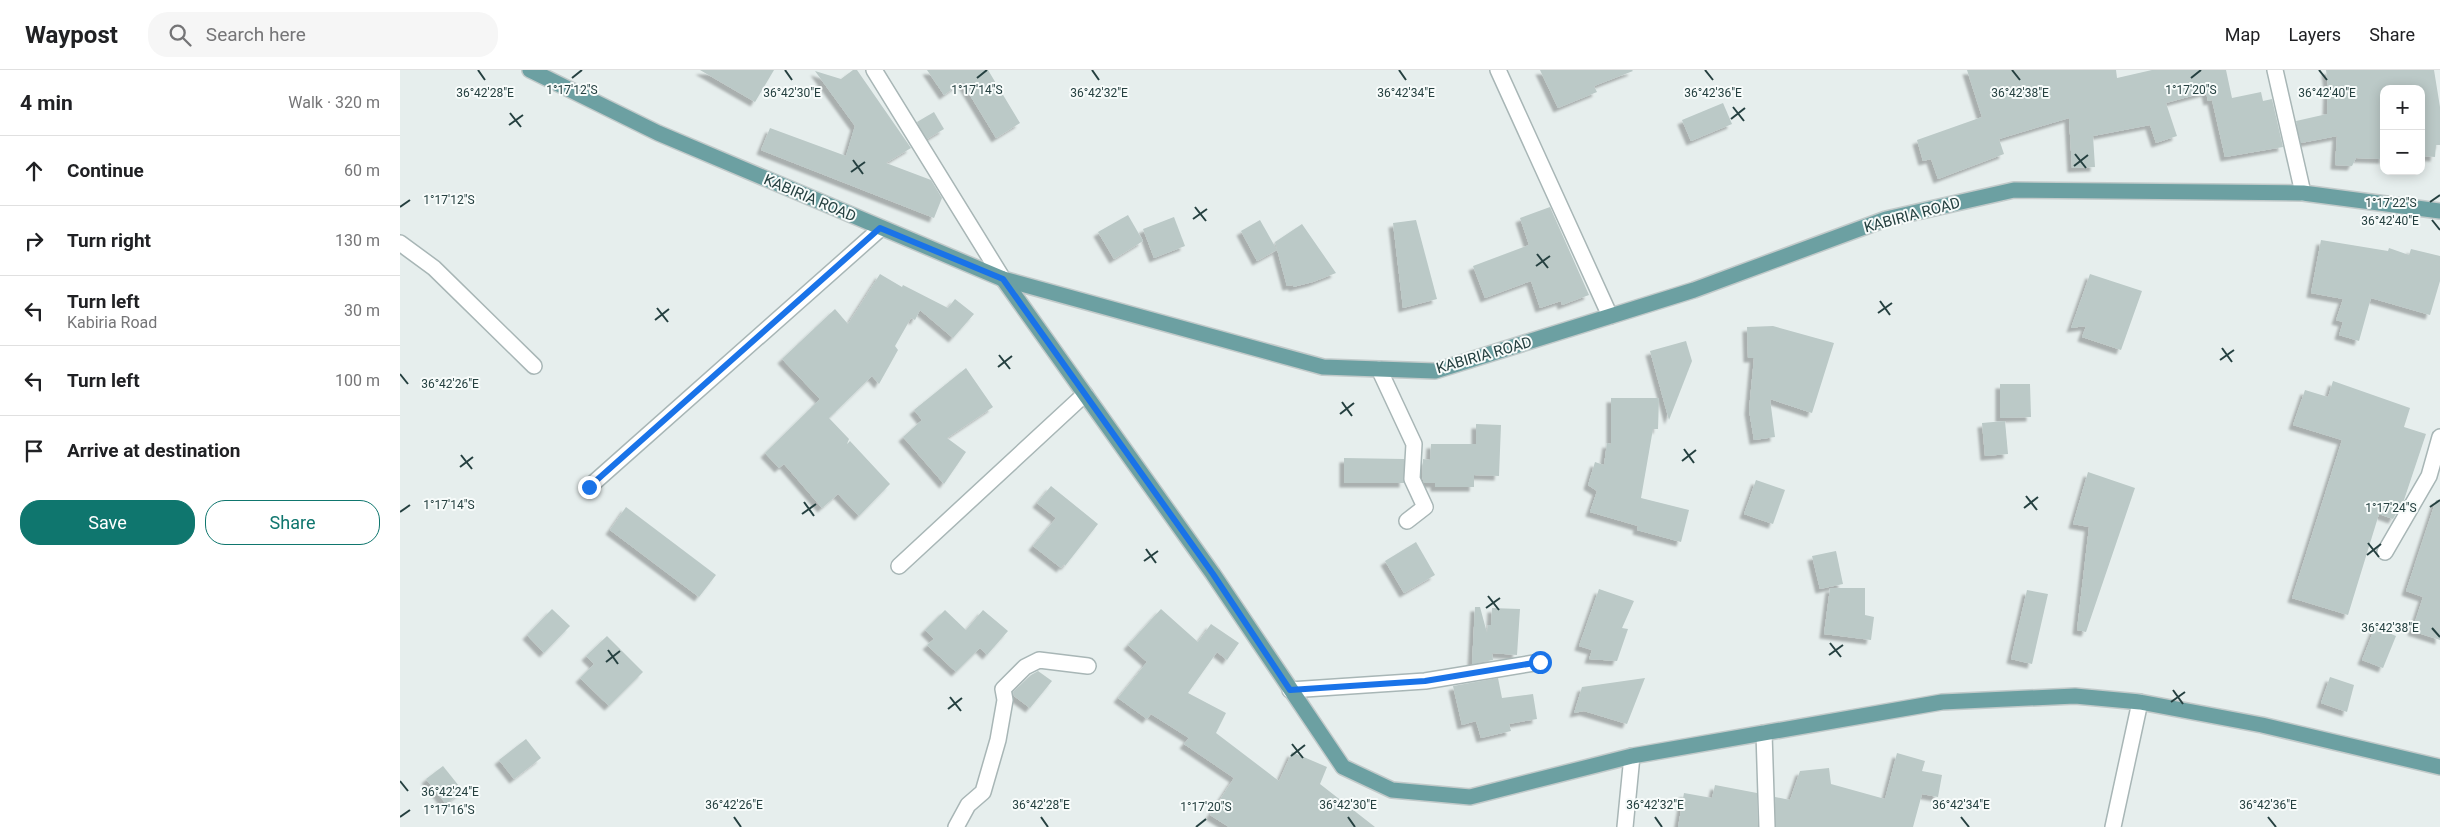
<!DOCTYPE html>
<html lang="en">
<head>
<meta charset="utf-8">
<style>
  body { margin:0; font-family:Roboto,sans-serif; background:#f6f6f6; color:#202124 }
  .controls { position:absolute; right:15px; top:15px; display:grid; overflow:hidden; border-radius:10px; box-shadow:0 2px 12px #0003 }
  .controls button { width:45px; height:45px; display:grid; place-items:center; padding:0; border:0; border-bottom:1px solid #e0e0e0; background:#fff; color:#202124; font:25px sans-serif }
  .stop { position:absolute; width:15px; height:15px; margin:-11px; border:4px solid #1a73e8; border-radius:50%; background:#fff }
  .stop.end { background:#1a73e8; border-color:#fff; box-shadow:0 1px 5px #0008 }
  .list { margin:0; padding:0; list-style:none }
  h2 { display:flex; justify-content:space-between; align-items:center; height:65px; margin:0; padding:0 20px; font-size:21px }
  h2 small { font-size:16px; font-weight:400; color:#757577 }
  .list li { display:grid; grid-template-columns:32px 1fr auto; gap:15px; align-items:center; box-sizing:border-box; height:70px; padding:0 20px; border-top:1px solid #e0e0e0 }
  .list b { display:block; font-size:19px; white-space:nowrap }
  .list p { margin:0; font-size:16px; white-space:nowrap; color:#757577 }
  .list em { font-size:16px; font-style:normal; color:#757577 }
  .actions { display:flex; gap:10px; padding:15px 20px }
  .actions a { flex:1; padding:11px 0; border:1px solid #0f766e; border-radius:20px; text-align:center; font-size:18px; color:#0f766e }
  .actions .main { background:#0f766e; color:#fff }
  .icon { flex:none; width:28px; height:28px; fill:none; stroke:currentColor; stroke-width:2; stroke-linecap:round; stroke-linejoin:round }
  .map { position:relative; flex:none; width:2040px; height:757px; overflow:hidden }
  header { display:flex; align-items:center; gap:30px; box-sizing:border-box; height:70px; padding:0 25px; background:#fff; border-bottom:1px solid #e0e0e0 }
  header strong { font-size:24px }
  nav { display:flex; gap:28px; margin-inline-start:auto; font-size:18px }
  .search { width:350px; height:45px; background:#f6f6f6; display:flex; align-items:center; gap:12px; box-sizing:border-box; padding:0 18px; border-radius:20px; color:#757577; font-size:19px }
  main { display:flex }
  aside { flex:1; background:#fff }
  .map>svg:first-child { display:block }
</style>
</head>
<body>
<header>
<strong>Waypost</strong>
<div class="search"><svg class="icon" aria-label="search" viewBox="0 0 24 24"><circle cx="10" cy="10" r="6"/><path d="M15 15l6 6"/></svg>Search here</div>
<nav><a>Map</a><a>Layers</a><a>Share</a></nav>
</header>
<main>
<aside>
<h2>4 min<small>Walk · 320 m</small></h2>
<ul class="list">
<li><svg class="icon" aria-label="ahead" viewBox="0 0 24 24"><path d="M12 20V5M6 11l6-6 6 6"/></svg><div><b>Continue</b></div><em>60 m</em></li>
<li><svg class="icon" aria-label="right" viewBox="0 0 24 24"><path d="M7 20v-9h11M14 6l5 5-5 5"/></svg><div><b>Turn right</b></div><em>130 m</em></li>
<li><svg class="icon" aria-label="left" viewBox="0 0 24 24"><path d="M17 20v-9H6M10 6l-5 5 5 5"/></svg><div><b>Turn left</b><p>Kabiria Road</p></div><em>30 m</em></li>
<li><svg class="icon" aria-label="left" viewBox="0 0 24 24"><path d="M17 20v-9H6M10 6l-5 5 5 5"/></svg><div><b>Turn left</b></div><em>100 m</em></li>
<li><svg class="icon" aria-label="arrive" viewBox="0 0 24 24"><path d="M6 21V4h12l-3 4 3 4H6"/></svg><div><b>Arrive at destination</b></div></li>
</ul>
<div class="actions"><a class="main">Save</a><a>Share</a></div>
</aside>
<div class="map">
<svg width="2040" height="757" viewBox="0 0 2040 757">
  <defs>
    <filter id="shadow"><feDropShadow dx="-4.5" dy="4.5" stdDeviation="1" flood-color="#0004"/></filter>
  </defs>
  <rect width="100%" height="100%" fill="#e6eeed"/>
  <g fill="#bbc9c7" filter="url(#shadow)">
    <path d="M300,0H374L355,32Z"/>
    <path d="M453,0H457L511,78L486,93L531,110L542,128L534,148L361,80L370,58L446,86L455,56L415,1L441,9Z"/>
    <path d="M527,0H588L620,53L596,68L562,12L544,25Z"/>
    <path d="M1140,0H1232L1233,1L1194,16L1197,22L1158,38Z"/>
    <path d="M1567,0H1716L1717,8L1752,0H1826L1832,28L1861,22L1863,31L1872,29L1883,77L1825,87L1812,30L1808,31L1806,22L1766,33L1777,66L1756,73L1750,55L1693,66L1695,97L1672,98L1669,48L1599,69L1604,84L1538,109L1531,89L1523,91L1517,70L1582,47Z"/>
    <path d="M1926,0H2034L2040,37V75H2036L2035,87L2023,86L2021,90V19H1984V89L1956,88L1952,96L1935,95L1937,66L1901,73L1896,51L1927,44L1928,17Z"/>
    <path d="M1323,33L1332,54L1291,71L1282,50Z"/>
    <path d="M534,42L544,59L527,69L517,52Z"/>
    <path d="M1150,137L1189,225L1162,235L1161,231L1140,238L1131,211L1085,228L1073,196L1129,175L1120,148Z"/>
    <path d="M728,145L743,171L714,189L698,162Z"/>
    <path d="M774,147L785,176L754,188L743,159Z"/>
    <path d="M860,150L877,180L857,191L841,161Z"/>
    <path d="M1016,150L1037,229L1003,238L993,153Z"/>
    <path d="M902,154L936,203L913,212L893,217V215L887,216L875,172Z"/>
    <path d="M1921,170L1988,181L1989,178L2009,185L2011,179L2040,186V211L2030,245L1971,228L1959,271L1939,265L1943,252L1936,250L1943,229L1911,223Z"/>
    <path d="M480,204L502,217L503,215L548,238L555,229L574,244L553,268L520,240L515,250L511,248L495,276L498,280L479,314L472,306L429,348L449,369L447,374L450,371L490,414L459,446L438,424L422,438L384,394L379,398L365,383L420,329L382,289L435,239L448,254Z"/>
    <path d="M1690,204L1742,221L1721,280L1682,267L1686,256L1671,258Z"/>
    <path d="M1373,256L1434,273L1412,343L1370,329L1375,367L1354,370L1349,340L1354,288H1348L1347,257Z"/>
    <path d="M1286,271L1292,291L1269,350L1250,281Z"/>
    <path d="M566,298L593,337L547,368L566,382L544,414L503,367L522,350L514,340Z"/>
    <path d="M1933,311L2010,338L2004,357L2026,364L2004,430L1993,449L1979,444L1948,545L1892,528L1942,370L1893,355L1905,320L1928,327Z"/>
    <path d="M1600,314H1630L1631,347L1600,348Z"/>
    <path d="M1211,328H1259L1258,359H1253L1241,428L1289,440L1281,472L1237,460L1238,456L1190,442L1197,421L1188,415L1195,392L1204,395L1207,373L1211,374Z"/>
    <path d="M1605,351L1608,384L1585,386L1582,353Z"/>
    <path d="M1076,354L1101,355L1099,406L1074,405V417H1035V413H1024L1022,407L1023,389L1030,390L1031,374H1076Z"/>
    <path d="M944,388L1004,389V413H944Z"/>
    <path d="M1688,402L1735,418L1686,562L1677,560L1689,457L1673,454Z"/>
    <path d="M1356,410L1385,420L1373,454L1344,444Z"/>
    <path d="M651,416L698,454L665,496L664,494L661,498L633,476L656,448L637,433Z"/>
    <path d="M2036,430H2040V570L2012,561L2023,527L2006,521Z"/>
    <path d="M226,437L316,505L299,527L210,460Z"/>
    <path d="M1016,472L1035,505L1004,523L985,491Z"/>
    <path d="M1436,481L1443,514L1420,519L1412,486Z"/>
    <path d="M1430,518H1465V545L1474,547L1471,570L1424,564Z"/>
    <path d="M1199,519L1234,531L1222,558L1228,559L1217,591L1189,589L1192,580L1179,576Z"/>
    <path d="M1627,520L1648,524L1632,594L1611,589Z"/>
    <path d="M1075,537H1080L1087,563L1088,555H1091L1092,538L1120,539L1117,585L1092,583L1093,590L1072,594Z"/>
    <path d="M152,539L170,556L144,583L127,565Z"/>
    <path d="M761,539L798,572L811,554L839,573L827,590L817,582L788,623L826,643L816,663L879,711L892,682L927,697L920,714L975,757H829L810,745L834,708L784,674L789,668L751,644L747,649L718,628L747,592L728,575Z"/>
    <path d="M545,540L566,560L583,540L608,561L587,585L580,578L556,602L527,575L534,569L525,560Z"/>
    <path d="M1975,557L1996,566L1983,598L1962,590Z"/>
    <path d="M207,566L243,602L209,636L180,608L194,594L186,586Z"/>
    <path d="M638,601L652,611L630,638L614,626L613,622L631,605Z"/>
    <path d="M1930,607L1954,615L1947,642L1921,633Z"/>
    <path d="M1098,608L1102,628L1133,624L1137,649L1109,654L1111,661L1081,668L1076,651L1062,655L1053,616Z"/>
    <path d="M1245,608L1227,654L1184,641L1174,643L1182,617Z"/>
    <path d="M126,669L141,688L114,709L99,690Z"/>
    <path d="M1497,683L1525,691L1522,701L1542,705L1538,727L1522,724L1513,757H1376L1375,727L1390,730L1400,701L1429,698L1431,714L1485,729Z"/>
    <path d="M43,696L63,721L46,734L26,709Z"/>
    <path d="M1315,715L1357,723L1358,757H1278L1284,723L1312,728Z"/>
  </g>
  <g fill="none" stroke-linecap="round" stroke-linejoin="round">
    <defs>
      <g id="minor">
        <path d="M474,0L603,209"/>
        <path d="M1098,0L1210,246"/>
        <path d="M1875,0L1903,123"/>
        <path d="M0,173L34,198L134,296"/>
        <path d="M979,299L1014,374L1012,409L1025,437L1007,451"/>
        <path d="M189,417L480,159"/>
        <path d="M1985,482L2029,406L2040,367"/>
        <path d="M499,496L685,324"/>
        <path d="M890,620L1025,611L1140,592"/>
        <path d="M1364,663L1367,757"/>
        <path d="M556,757L568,735L583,722L598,670L605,630L603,619L625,597L639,590L688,596"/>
        <path d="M1225,757L1232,686"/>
        <path d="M1713,757L1740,632"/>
      </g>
      <g id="major">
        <path d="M130,0L258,63L603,209L923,297L1035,301L1294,220L1486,149L1614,120L1903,123L2040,141"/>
        <path d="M603,209L813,504L943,697L992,720L1070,727L1232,686L1542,632L1675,626L1740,632L1862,655L2040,697"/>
      </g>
    </defs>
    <use href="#minor" stroke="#a8b6b6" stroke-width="18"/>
    <use href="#major" stroke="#c2caca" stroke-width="18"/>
    <use href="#minor" stroke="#fff" stroke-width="15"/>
    <use href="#major" stroke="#6ca0a2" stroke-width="15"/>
  </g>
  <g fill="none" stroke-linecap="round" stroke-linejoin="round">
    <path stroke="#1a73e8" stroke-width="6" d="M189,417L480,158L603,209L813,504L890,620L1025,611L1140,592"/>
  </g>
  <path fill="none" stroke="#254040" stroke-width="2" d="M78,0L85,10M385,0L392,10M692,0L699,10M999,0L1006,10M1305,0L1313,10M1612,0L1620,10M1919,0L1927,10M172,8L182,0M577,8L587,0M1791,8L1801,0M1333,37L1344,51M110,43L121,57M1331,49L1345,38M109,55L123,45M1675,84L1686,98M453,90L463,104M1674,96L1688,85M451,102L465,92M2030,132L2040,125M0,137L10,130M795,137L806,151M793,149L807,139M2032,150L2040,160M1137,184L1148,198M1136,196L1150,186M1480,231L1490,245M257,238L268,252M1478,243L1492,233M255,250L269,239M1822,278L1832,292M599,285L610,299M1820,290L1834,280M598,297L612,286M0,304L8,314M942,332L952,346M940,344L954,333M1284,379L1294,393M61,385L72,399M1282,391L1296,380M60,397L73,387M1626,426L1637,440M404,432L414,446M2030,437L2040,430M1624,438L1638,427M0,442L10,435M402,444L416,434M1968,473L1979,487M746,479L756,493M1967,485L1981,474M744,491L758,481M1088,526L1099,540M1086,538L1100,528M2032,558L2040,567M1430,573L1441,587M208,580L218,594M1429,585L1443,575M206,592L220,581M1773,620L1783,634M550,627L561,641M1771,632L1785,622M548,639L562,628M892,674L903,688M891,686L905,675M0,711L8,721M0,747L10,740M334,747L341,757M641,747L648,757M948,747L955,757M1255,747L1262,757M1561,747L1569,757M1868,747L1876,757M796,757L806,749"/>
  <g text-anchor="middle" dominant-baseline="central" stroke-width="4" stroke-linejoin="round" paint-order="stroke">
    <g font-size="15" fill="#254040" stroke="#f7fbfa">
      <text transform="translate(410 128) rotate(23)">KABIRIA ROAD</text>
      <text transform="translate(1512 145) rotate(-15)">KABIRIA ROAD</text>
      <text transform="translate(1084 285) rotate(-16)">KABIRIA ROAD</text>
    </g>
  </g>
  <g font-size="12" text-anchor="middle" fill="#254040" stroke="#f7fbfa" stroke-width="4" stroke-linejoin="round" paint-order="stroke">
    <text x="172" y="24">1°17'12"S</text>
    <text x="577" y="24">1°17'14"S</text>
    <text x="1791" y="24">1°17'20"S</text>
    <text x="85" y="27">36°42'28"E</text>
    <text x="392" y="27">36°42'30"E</text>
    <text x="699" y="27">36°42'32"E</text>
    <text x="1006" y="27">36°42'34"E</text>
    <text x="1313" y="27">36°42'36"E</text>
    <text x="1620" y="27">36°42'38"E</text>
    <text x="1927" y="27">36°42'40"E</text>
    <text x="49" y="134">1°17'12"S</text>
    <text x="1991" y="137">1°17'22"S</text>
    <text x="1990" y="155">36°42'40"E</text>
    <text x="50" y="318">36°42'26"E</text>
    <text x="49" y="439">1°17'14"S</text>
    <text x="1991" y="442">1°17'24"S</text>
    <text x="1990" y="562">36°42'38"E</text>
    <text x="50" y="726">36°42'24"E</text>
    <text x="334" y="739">36°42'26"E</text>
    <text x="641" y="739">36°42'28"E</text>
    <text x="948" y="739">36°42'30"E</text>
    <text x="1255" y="739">36°42'32"E</text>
    <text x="1561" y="739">36°42'34"E</text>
    <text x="1868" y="739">36°42'36"E</text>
    <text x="806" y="741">1°17'20"S</text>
    <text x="49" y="744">1°17'16"S</text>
  </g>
</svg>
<div class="controls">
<button>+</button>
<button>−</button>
</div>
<div class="stop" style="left:1140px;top:592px"></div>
<div class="stop end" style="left:189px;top:417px"></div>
</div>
</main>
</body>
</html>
